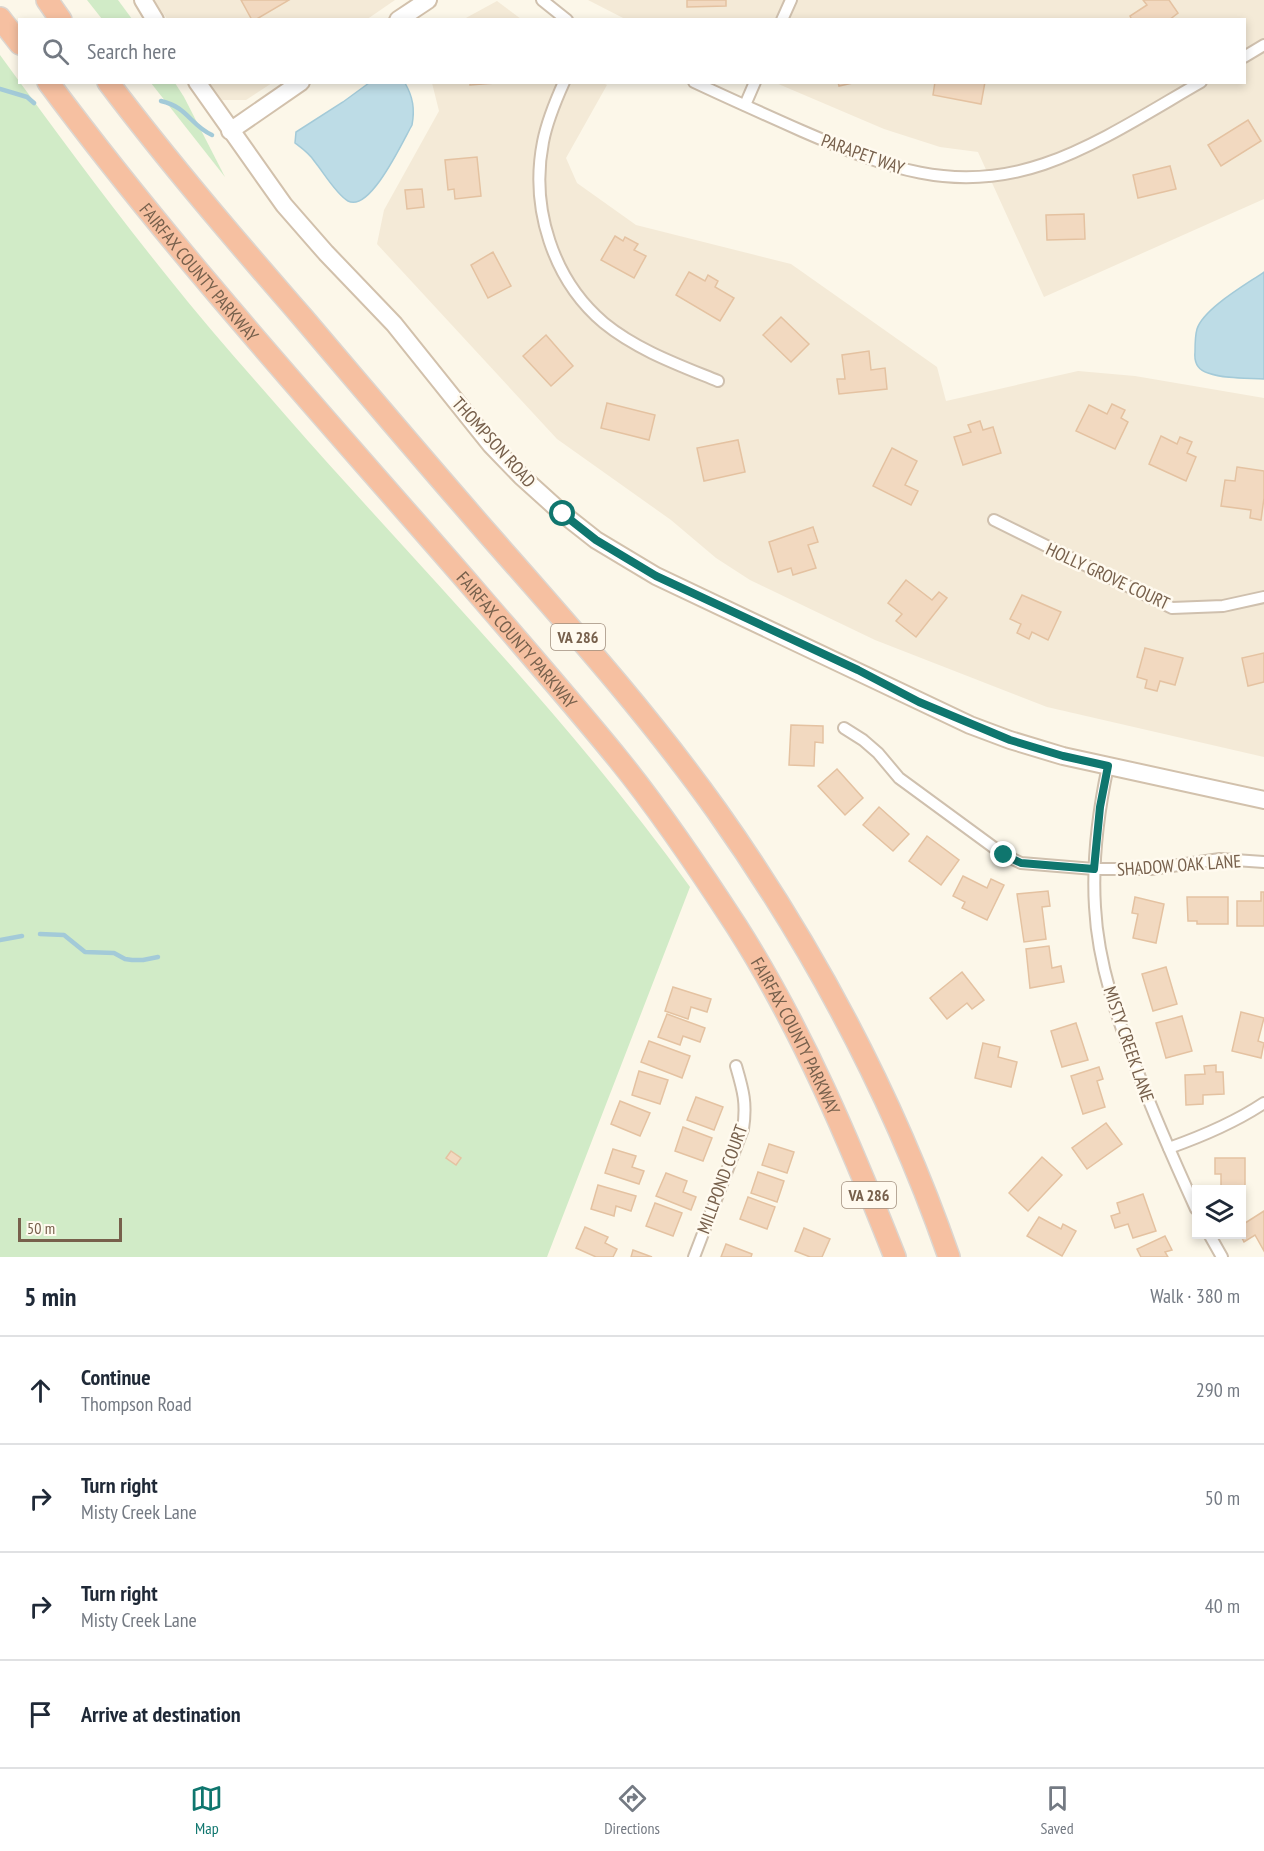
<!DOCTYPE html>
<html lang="en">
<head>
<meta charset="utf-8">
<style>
  body { margin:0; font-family:"PT Sans Narrow",sans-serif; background:#f6f6f7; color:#1f2937 }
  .controls { position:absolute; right:18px; bottom:18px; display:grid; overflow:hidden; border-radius:0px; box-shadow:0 3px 9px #0003 }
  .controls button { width:54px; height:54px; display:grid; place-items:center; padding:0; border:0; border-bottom:2px solid #e0e1e3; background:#fff; color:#1f2937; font:30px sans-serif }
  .scale { position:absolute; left:18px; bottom:15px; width:104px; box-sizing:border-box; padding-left:6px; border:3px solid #77604c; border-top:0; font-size:16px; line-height:21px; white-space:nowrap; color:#77604c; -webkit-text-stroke:4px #fffaef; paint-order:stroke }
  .stop { position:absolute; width:18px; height:18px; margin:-14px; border:4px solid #0f766e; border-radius:50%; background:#fff }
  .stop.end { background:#0f766e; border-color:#fff; box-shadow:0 2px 6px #0008 }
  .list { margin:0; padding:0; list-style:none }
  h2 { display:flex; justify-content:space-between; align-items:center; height:78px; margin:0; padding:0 24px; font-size:26px }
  h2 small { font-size:20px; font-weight:400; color:#747a83 }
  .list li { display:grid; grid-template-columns:39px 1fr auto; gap:18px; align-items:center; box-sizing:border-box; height:108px; padding:0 24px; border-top:2px solid #e0e1e3 }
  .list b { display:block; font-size:22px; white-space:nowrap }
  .list p { margin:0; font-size:20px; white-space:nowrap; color:#747a83 }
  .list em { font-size:20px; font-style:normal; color:#747a83 }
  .icon { flex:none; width:33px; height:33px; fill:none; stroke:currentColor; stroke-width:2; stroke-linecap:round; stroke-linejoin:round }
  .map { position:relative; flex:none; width:1264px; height:1257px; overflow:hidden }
  .search { position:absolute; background:#fff; box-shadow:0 3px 9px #0003; left:18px; right:18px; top:18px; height:66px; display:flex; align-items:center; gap:15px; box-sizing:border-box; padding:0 21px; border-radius:0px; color:#747a83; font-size:22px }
  .sheet { height:510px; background:#fff }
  nav { display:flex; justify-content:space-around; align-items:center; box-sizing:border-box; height:84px; border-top:2px solid #e0e1e3; background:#fff; font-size:16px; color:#747a83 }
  nav a { display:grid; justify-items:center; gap:3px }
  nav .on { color:#0f766e }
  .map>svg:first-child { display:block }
</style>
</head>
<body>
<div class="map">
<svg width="1264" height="1257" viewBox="0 0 1264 1257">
  <rect width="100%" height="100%" fill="#fcf7e9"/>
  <g fill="#f4ead7">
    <path d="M154,0H395L366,20L167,19Z"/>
    <path d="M588,0H1264V199L1044,297L978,152L940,147L884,129L776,83L1244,82V20H627Z"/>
    <path d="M497,1L521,19H464Z"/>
    <path d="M210,83H272L246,100H222Z"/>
    <path d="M432,83H603L607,85L566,158L577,183L636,225L791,264L937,367L946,401L1078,371L1135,376L1264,398V757L1047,707L875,640L750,580L716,558L671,520L557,439L377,244L384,210L439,111Z"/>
  </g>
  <g fill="#d1ebc7">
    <path d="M87,0H118L132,19H102Z"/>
    <path d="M0,55C54,129 109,204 167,276C205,324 246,370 287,417C423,572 570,719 690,887L547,1257H0Z"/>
    <path d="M151,83H175L184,97L225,177Z"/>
  </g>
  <g fill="#bddce6" stroke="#a3cad8" stroke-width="1.5">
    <path d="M369,83H405C413,97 415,109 412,125C403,141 370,213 348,201C336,194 324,173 315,162C310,154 303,149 295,143L296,132L343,102Z"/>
    <path d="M1264,272V379C1246,378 1225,379 1208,373C1198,370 1194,362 1195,352C1195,345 1195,336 1197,329C1204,308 1247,284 1264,272Z"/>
  </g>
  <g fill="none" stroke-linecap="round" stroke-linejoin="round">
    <g stroke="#a3cad8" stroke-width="4.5">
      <path d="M0,89L27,97L34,103"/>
      <path d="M161,101C188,107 190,125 212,135"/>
      <path d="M40,934L64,935L85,952L114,953L125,959L132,960H143L158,957"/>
      <path d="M0,940L22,936"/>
    </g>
  </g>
  <g fill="#f2d9c0" stroke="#e4c2a1" stroke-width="1.5">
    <path d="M241,0H289L255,20H252Z"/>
    <path d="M687,0H726V6L687,7Z"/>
    <path d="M1143,0H1169L1178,13L1169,20H1132L1130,16L1147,5Z"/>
    <path d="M470,82H509L470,85Z"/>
    <path d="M838,82H857L839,86Z"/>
    <path d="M935,82H985L981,104L933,95Z"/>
    <path d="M1248,120L1261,141L1221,166L1208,145Z"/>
    <path d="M477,157L481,196L455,199L454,189L448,190L445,160Z"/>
    <path d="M1170,166L1176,189L1138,198L1133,175Z"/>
    <path d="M422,189L424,207L407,209L405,190Z"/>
    <path d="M1084,214L1085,239L1047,240L1046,215Z"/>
    <path d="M615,236L623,241L625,237L638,244L634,250L646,256L634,278L601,260Z"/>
    <path d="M493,252L511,286L488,298L471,265Z"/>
    <path d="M689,272L705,281L708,275L718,281L715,287L734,298L720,321L676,295Z"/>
    <path d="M781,317L809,344L791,362L763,335Z"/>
    <path d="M546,335L573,366L551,386L523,356Z"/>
    <path d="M869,351L871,370L885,368L887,389L839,394L837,379H845L842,355Z"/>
    <path d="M607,403L655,415L649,440L601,428Z"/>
    <path d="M1112,404L1125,410L1121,418L1128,422L1115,449L1076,431L1089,405L1107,414Z"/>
    <path d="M980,421L983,430L993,427L1001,453L963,465L954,437L971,432L968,425Z"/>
    <path d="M1161,436L1177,444L1180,437L1192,442L1187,453L1196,457L1186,481L1149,464Z"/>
    <path d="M738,440L745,472L704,481L697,448Z"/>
    <path d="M892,448L917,461L905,485L918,491L911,505L873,486Z"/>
    <path d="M1237,467L1264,471V498L1261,520L1250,518L1251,510L1221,506L1225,480L1235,481Z"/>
    <path d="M813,527L818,542L808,545L816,568L793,575L791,568L778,572L769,542Z"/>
    <path d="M906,580L932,600L939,592L947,598L916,637L896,621L902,614L888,603Z"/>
    <path d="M1022,595L1061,612L1048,640L1032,632L1029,639L1017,633L1021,624L1010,619Z"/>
    <path d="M1145,648L1183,658L1175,685L1160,681L1157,691L1145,688L1147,680L1137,677Z"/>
    <path d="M1264,653V682L1248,686L1242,658Z"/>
    <path d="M791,725L823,726V743L815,742L814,766L789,765Z"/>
    <path d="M837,769L863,798L845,815L818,786Z"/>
    <path d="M879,807L909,834L893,851L863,825Z"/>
    <path d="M927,836L959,860L941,885L909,861Z"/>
    <path d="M963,876L987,888L991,879L1004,885L987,920L962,908L965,902L953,896Z"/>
    <path d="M1048,891L1050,906L1042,907L1046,939L1024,942L1017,894Z"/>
    <path d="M1261,892H1264V926H1237V901H1261Z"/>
    <path d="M1135,897L1164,904L1156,943L1133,938L1138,914L1132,913Z"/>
    <path d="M1187,897H1228V924H1197V921H1188Z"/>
    <path d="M1049,946L1052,968L1061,966L1064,982L1030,988L1026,949Z"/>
    <path d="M1166,967L1177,1004L1153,1011L1142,974Z"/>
    <path d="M962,972L984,1000L972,1009L967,1003L947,1019L930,998Z"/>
    <path d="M673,987L711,999L707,1012L691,1007L688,1019L665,1011Z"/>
    <path d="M1241,1012L1264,1018L1258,1041L1264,1043L1261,1058L1232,1051Z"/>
    <path d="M667,1014L705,1028L700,1042L683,1036L680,1045L658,1037Z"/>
    <path d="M1182,1016L1192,1051L1166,1058L1156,1023Z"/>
    <path d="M1076,1023L1088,1060L1062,1067L1051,1031Z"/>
    <path d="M649,1041L690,1056L682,1078L641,1062Z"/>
    <path d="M983,1043L1000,1047L998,1057L1017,1062L1011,1087L975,1078Z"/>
    <path d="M1216,1065V1072H1223L1224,1094L1203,1095V1104L1186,1105L1185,1075L1205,1074L1204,1066Z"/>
    <path d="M1099,1067L1103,1079L1097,1081L1105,1107L1083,1114L1071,1076Z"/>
    <path d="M639,1071L668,1080L660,1104L632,1095Z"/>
    <path d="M696,1097L723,1107L714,1130L687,1120Z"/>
    <path d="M620,1101L650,1113L640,1136L611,1124Z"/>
    <path d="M1106,1123L1122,1144L1087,1169L1072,1148Z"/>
    <path d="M683,1127L712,1138L703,1161L675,1151Z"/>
    <path d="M769,1144L794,1152L787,1173L762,1165Z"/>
    <path d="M613,1149L636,1156L632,1167L644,1171L639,1184L605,1173Z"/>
    <path d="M451,1151L461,1158L456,1165L446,1158Z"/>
    <path d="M1042,1157L1062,1175L1028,1211L1009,1193Z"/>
    <path d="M1215,1158H1245V1198H1242V1190H1221V1174H1215Z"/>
    <path d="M758,1172L784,1181L777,1202L751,1193Z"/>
    <path d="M666,1173L687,1181L683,1192L696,1197L691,1210L656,1196Z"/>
    <path d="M598,1185L636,1196L631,1211L616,1206L614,1216L591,1209Z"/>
    <path d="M1143,1194L1156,1231L1133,1238L1128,1224L1115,1228L1111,1216L1120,1213L1117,1203Z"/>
    <path d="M748,1197L775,1207L767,1229L740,1219Z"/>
    <path d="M655,1203L682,1213L673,1236L646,1226Z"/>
    <path d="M1264,1211V1251L1255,1235L1244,1242L1240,1234H1242V1225Z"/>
    <path d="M1039,1217L1061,1229L1063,1224L1076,1231L1062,1256L1027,1236Z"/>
    <path d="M585,1227L608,1237L605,1243L617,1249L613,1257H596L576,1248Z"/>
    <path d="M804,1228L830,1239L822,1257H810L795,1251Z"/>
    <path d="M1165,1236L1172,1250L1165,1252L1168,1257H1141L1137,1249Z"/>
    <path d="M726,1244L752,1254L751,1257H721Z"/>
    <path d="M633,1250L652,1257H631Z"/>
  </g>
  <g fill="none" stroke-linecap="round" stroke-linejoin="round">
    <defs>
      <g id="street">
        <path d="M542,0L567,20"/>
        <path d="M782,20L791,0"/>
        <path d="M1244,57L1264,45"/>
        <path d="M564,82C555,102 547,121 543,142C530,208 553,280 604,323C637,350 679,365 718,381"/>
        <path d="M694,82C730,99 766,115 802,131C885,167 953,195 1044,164C1097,146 1152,110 1201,82"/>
        <path d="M745,105L755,82"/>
        <path d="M994,520L1172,608L1223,606L1264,597"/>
        <path d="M844,728L863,740L878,753L899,778L1004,855L1021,863L1094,869H1151L1220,859L1264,862"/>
        <path d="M1108,766C1098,813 1092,859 1095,907C1098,965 1118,1021 1139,1075C1156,1121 1176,1165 1196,1209"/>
        <path d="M1169,1148C1203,1136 1234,1123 1264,1103"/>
        <path d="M1209,1234L1222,1257"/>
        <path d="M694,1257L743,1129C747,1103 743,1090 736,1066"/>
      </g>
      <g id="secondary">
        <path d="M143,0L155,20"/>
        <path d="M398,20L428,0"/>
        <path d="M197,82L284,205L326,253L394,324L491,445L521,476L563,514L596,540L656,576L970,725L1010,740L1063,756L1264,800"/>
        <path d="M230,131L301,82"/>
      </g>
      <g id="highway">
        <path d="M47,0L61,20"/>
        <path d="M0,18L20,44"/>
        <path id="s1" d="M48,82C178,257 329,422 472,587C521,644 571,701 619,760C662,813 700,870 737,927C803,1031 850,1143 895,1257"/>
        <path d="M108,82C170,164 237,242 304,319C365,391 427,464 489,535C568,625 648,714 717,811C814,948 894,1099 949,1257"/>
      </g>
    </defs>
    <use href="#street" stroke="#cfc0ae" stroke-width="14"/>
    <use href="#secondary" stroke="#d2c1ac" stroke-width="20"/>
    <use href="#highway" stroke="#dcd6d0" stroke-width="24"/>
    <use href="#street" stroke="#fff" stroke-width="10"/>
    <use href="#secondary" stroke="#fff" stroke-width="16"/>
    <use href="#highway" stroke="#f6c0a1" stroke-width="21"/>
  </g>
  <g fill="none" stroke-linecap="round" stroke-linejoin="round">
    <path stroke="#0f766e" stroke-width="8" d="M563,514L596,540L656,576L858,670L919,702L1010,740L1063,756L1108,766L1100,807L1094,869L1021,863L1004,855"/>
  </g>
  <g text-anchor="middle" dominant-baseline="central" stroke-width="5" stroke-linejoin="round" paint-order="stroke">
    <g fill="#fffaef" stroke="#a08e7d" stroke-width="1.5">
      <rect x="551" y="624" width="54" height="26" rx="4.5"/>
      <rect x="842" y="1182" width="54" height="26" rx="4.5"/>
    </g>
    <g font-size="16" font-weight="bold" fill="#77604c">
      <text x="578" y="637">VA 286</text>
      <text x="869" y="1195">VA 286</text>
    </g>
    <g font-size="18" fill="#77604c" stroke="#fffaef">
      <text transform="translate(863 154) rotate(20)">PARAPET WAY</text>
      <text stroke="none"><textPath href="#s1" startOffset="243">FAIRFAX COUNTY PARKWAY</textPath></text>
      <text transform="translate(494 442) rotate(48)">THOMPSON ROAD</text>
      <text transform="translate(1108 576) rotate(25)">HOLLY GROVE COURT</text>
      <text stroke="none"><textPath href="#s1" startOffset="729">FAIRFAX COUNTY PARKWAY</textPath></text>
      <text transform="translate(1179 865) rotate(-4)">SHADOW OAK LANE</text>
      <text stroke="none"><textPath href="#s1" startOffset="1215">FAIRFAX COUNTY PARKWAY</textPath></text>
      <text transform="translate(1129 1044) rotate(71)">MISTY CREEK LANE</text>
      <text transform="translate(722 1179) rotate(-70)">MILLPOND COURT</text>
    </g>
  </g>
</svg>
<div class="controls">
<button><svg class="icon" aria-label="layers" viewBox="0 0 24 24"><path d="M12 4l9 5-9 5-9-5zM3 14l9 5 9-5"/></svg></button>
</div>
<div class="scale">50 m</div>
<div class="stop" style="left:563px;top:514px"></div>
<div class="stop end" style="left:1004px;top:855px"></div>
<div class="search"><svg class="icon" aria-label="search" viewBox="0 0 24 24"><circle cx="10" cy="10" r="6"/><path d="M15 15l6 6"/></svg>Search here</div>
</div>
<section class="sheet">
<h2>5 min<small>Walk · 380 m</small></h2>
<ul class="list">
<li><svg class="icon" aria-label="ahead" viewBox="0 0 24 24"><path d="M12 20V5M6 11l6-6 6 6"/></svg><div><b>Continue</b><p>Thompson Road</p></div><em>290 m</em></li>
<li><svg class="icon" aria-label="right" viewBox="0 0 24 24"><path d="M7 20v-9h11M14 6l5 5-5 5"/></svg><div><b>Turn right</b><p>Misty Creek Lane</p></div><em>50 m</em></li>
<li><svg class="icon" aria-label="right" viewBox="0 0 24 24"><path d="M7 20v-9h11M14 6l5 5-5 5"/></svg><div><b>Turn right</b><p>Misty Creek Lane</p></div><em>40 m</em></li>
<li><svg class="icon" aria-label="arrive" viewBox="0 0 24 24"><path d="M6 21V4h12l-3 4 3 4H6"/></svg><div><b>Arrive at destination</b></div></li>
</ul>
</section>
<nav>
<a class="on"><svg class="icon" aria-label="map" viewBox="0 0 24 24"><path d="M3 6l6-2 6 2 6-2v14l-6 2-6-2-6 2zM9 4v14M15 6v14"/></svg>Map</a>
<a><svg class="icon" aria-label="directions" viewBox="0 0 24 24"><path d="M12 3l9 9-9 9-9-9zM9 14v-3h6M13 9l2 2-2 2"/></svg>Directions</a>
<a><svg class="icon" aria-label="saved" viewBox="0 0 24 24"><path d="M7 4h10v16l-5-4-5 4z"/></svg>Saved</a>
</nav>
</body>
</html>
